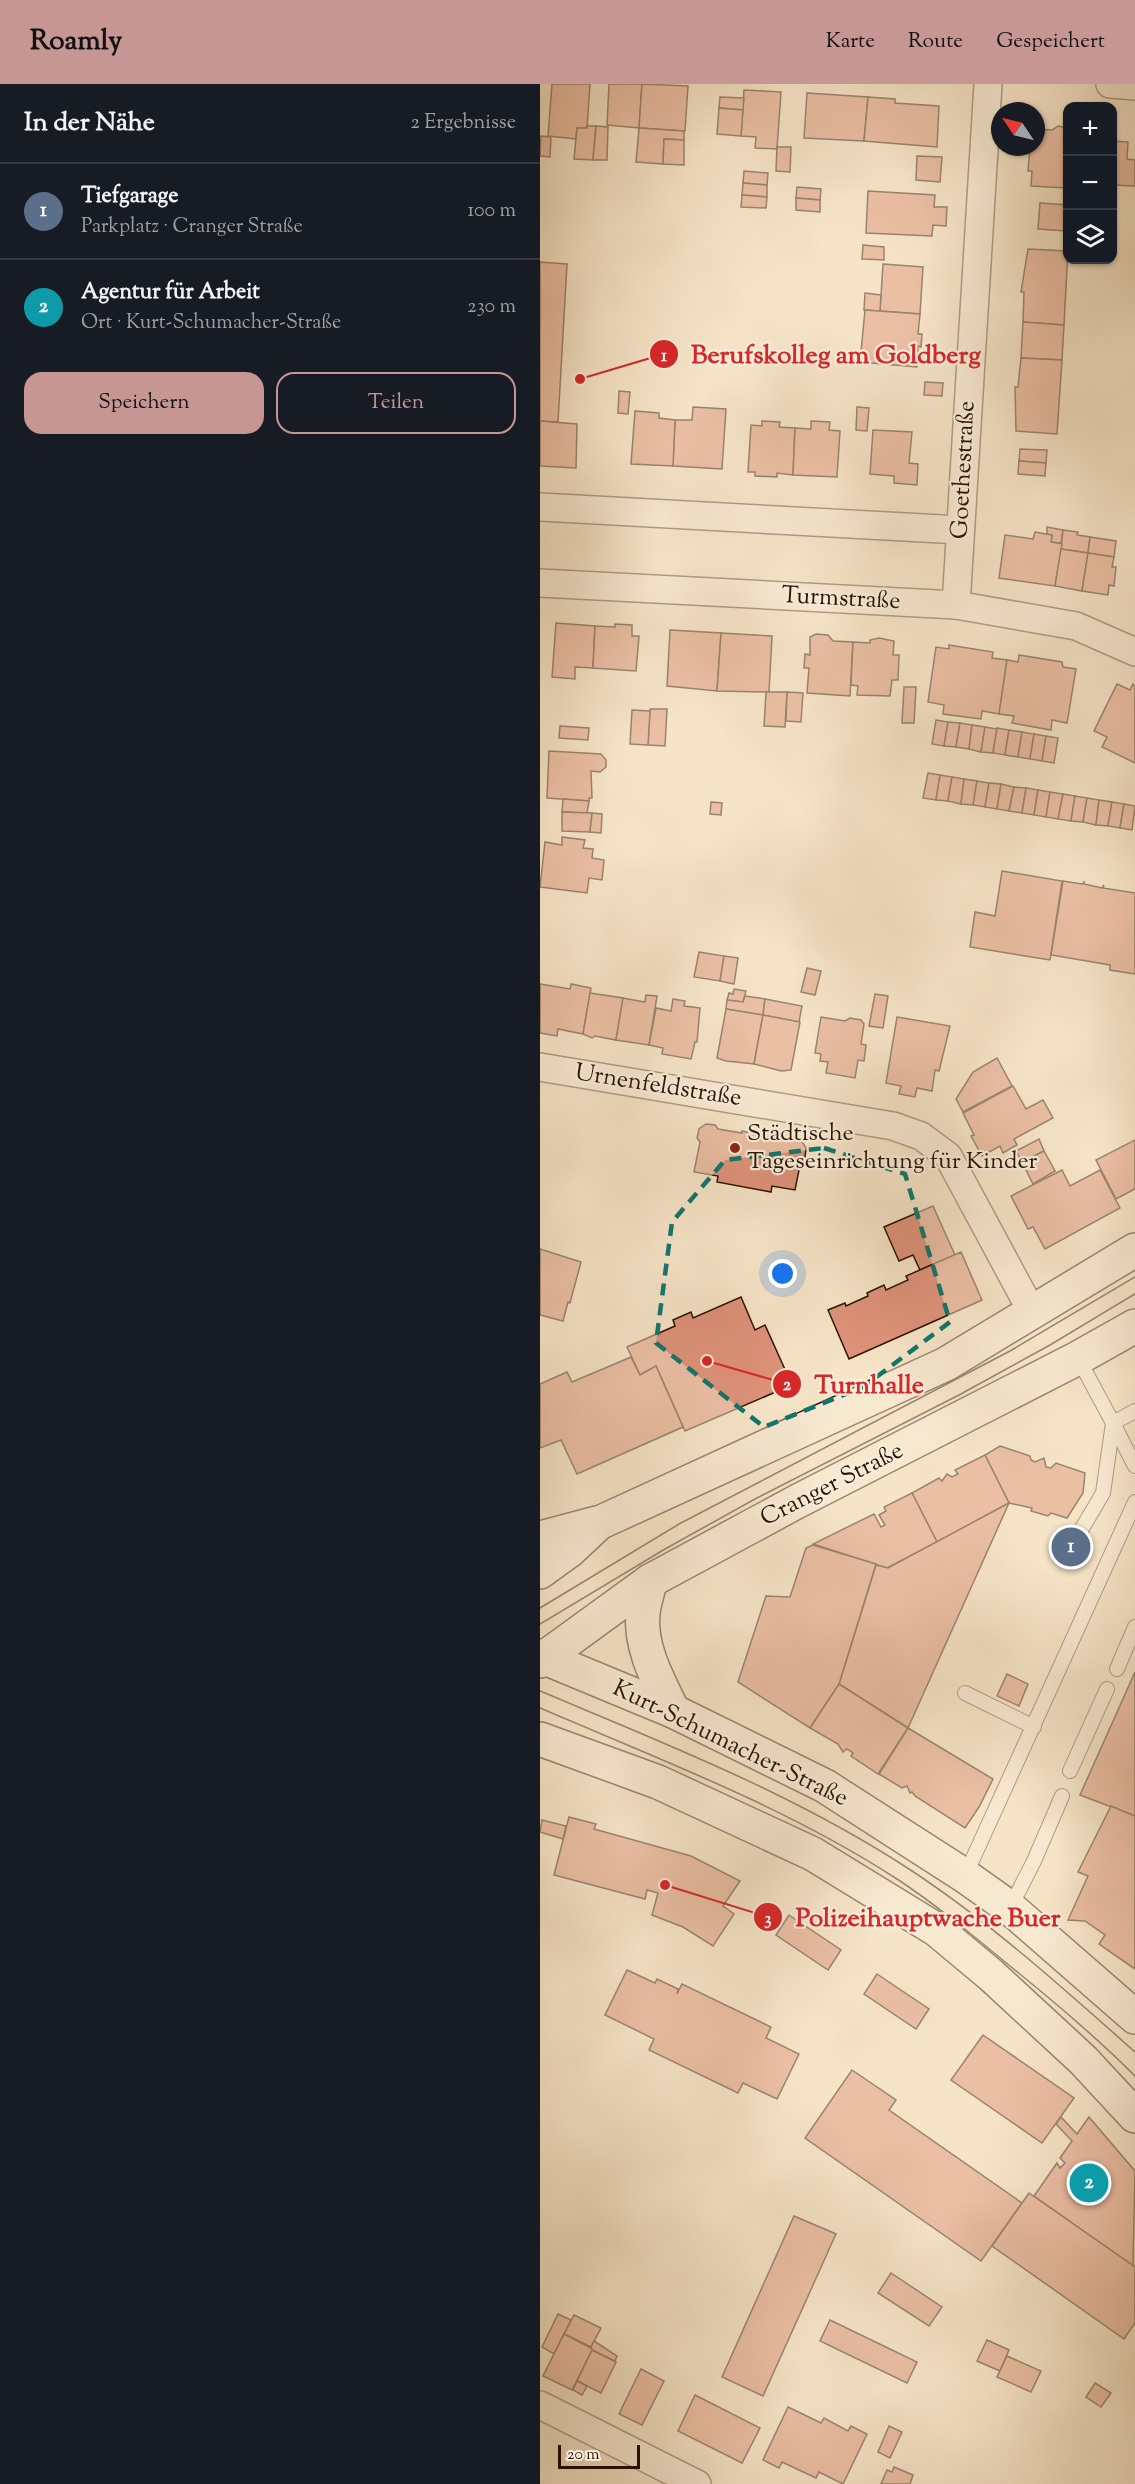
<!DOCTYPE html>
<html lang="de">
<head>
<meta charset="utf-8">
<style>
  body { margin:0; font-family:"Sorts Mill Goudy",serif; background:#242831; color:#f1f3f6 }
  .controls { position:absolute; right:18px; top:18px; display:grid; overflow:hidden; border-radius:12px; box-shadow:0 2px 4px #0004 }
  .controls button { width:54px; height:54px; display:grid; place-items:center; padding:0; border:0; border-bottom:2px solid #363941; background:#171b24; color:#f1f3f6; font:30px sans-serif }
  .compass { position:absolute; left:451px; top:18px; width:54px; height:54px; border-radius:50%; background:#171b24; box-shadow:0 2px 4px #0004; rotate:305deg }
  .scale { position:absolute; left:18px; bottom:15px; width:82px; box-sizing:border-box; padding-left:6px; border:3px solid #291200; border-top:0; font-size:16px; line-height:21px; white-space:nowrap; color:#291200; -webkit-text-stroke:4px #f9eddb; paint-order:stroke }
  .you { position:absolute; left:243px; top:1190px; width:21px; height:21px; margin:-15px; border:4px solid #fff; border-radius:50%; background:#1a73e8; box-shadow:0 0 0 9px #1a73e833 }
  .badge { display:grid; place-items:center; width:39px; height:39px; border-radius:50%; background:#c59692; color:#fff; font-size:20px; font-weight:700 }
  .pin { position:absolute; translate:-50% -50%; border:3px solid #fff; box-shadow:0 2px 6px #0006 }
  .list { margin:0; padding:0; list-style:none }
  h2 { display:flex; justify-content:space-between; align-items:center; height:78px; margin:0; padding:0 24px; font-size:26px }
  h2 small { font-size:20px; font-weight:400; color:#9ea1a6 }
  .list li { display:grid; grid-template-columns:39px 1fr auto; gap:18px; align-items:center; box-sizing:border-box; height:96px; padding:0 24px; border-top:2px solid #363941 }
  .list b { display:block; font-size:22px; white-space:nowrap }
  .list p { margin:0; font-size:20px; white-space:nowrap; color:#9ea1a6 }
  .list em { font-size:20px; font-style:normal; color:#9ea1a6 }
  .actions { display:flex; gap:12px; padding:18px 24px }
  .actions a { flex:1; padding:14px 0; border:2px solid #c59692; border-radius:18px; text-align:center; font-size:21px; color:#c59692 }
  .actions .main { background:#c59692; color:#111 }
  .icon { flex:none; width:33px; height:33px; fill:none; stroke:currentColor; stroke-width:2; stroke-linecap:round; stroke-linejoin:round }
  .map { position:relative; flex:none; width:595px; height:2400px; overflow:hidden }
  header { display:flex; align-items:center; gap:36px; box-sizing:border-box; height:84px; padding:0 30px; background:#c59692; color:#111 }
  header strong { font-size:28px }
  nav { display:flex; gap:33px; margin-inline-start:auto; font-size:21px }
  main { display:flex }
  aside { flex:1; background:#171b24 }
  .map>svg:first-child { display:block }
</style>
</head>
<body>
<header>
<strong>Roamly</strong>
<nav><a>Karte</a><a>Route</a><a>Gespeichert</a></nav>
</header>
<main>
<aside>
<h2>In der Nähe<small>2 Ergebnisse</small></h2>
<ul class="list">
<li><span class="badge" style="background:#5c6f8a">1</span><div><b>Tiefgarage</b><p>Parkplatz · Cranger Straße</p></div><em>100 m</em></li>
<li><span class="badge" style="background:#0f9aa8">2</span><div><b>Agentur für Arbeit</b><p>Ort · Kurt-Schumacher-Straße</p></div><em>230 m</em></li>
</ul>
<div class="actions"><a class="main">Speichern</a><a>Teilen</a></div>
</aside>
<div class="map">
<svg width="595" height="2400" viewBox="0 0 595 2400">
  <rect width="100%" height="100%" fill="#f6e4c7"/>
  <filter id="stains"><feTurbulence type="fractalNoise" baseFrequency=".00333" numOctaves="4"/><feColorMatrix values="0 0 0 0 .2 0 0 0 0 .09 0 0 0 0 .02 0 0 0 .5 -.17"/></filter>
  <radialGradient id="worn" r=".72"><stop offset=".6" stop-color="#630" stop-opacity="0"/><stop offset="1" stop-color="#630" stop-opacity=".3"/></radialGradient>
  <g fill="#de927a" stroke="#291200" stroke-width="1.5">
    <path d="M12,0H50L47,44H37L36,55L8,52Z"/>
    <path d="M69,0H102L99,44L67,41Z"/>
    <path d="M102,0L148,2L145,47L99,44Z"/>
    <path d="M204,6L241,8L237,65L215,64L216,53L201,52Z"/>
    <path d="M267,9L328,13L324,57L264,54Z"/>
    <path d="M180,13L204,14L203,26L179,24Z"/>
    <path d="M328,13L355,15V19L399,22L397,63L324,57Z"/>
    <path d="M179,24L203,26L201,52L177,50Z"/>
    <path d="M47,42H56L53,76L34,75L37,44H47Z"/>
    <path d="M56,42L68,43L67,76H53Z"/>
    <path d="M518,42L528,44L527,104L491,102L492,87H488L490,63H496V45L512,46Z"/>
    <path d="M99,44L144,47V56L124,55L123,80L96,78Z"/>
    <path d="M1,52L11,53L10,73L0,72Z"/>
    <path d="M124,55L144,56V81L123,80Z"/>
    <path d="M572,57L588,58L587,75L595,76V102L572,101Z"/>
    <path d="M237,63H251L250,88L236,87Z"/>
    <path d="M377,72L402,73L400,98L376,96Z"/>
    <path d="M204,87L228,89L227,101L203,99Z"/>
    <path d="M203,99L227,101V113L202,111Z"/>
    <path d="M257,103L281,105L280,116L256,114Z"/>
    <path d="M328,107L395,111L394,123H407L406,142L393,141L392,152L326,149Z"/>
    <path d="M202,111L227,113L226,124L201,123Z"/>
    <path d="M256,114L280,116V128L256,126Z"/>
    <path d="M500,119L528,121L526,147L498,145Z"/>
    <path d="M323,161L344,163V176L322,175Z"/>
    <path d="M488,165L528,167L524,241L483,238L484,208H481Z"/>
    <path d="M0,178L27,180L18,338L0,337Z"/>
    <path d="M343,180L383,183L380,230L340,227Z"/>
    <path d="M325,209L341,211L340,227L324,226Z"/>
    <path d="M325,226L380,230L378,250H382L381,263L378,262L377,283L320,278Z"/>
    <path d="M483,238L524,241L522,276L481,274Z"/>
    <path d="M481,274L522,276L517,350L476,347L475,303H478Z"/>
    <path d="M385,298L403,299L402,312L384,311Z"/>
    <path d="M79,307L90,308L88,330L78,329Z"/>
    <path d="M153,323L186,325L182,385L133,382L135,336H152Z"/>
    <path d="M317,323L329,324L327,347L316,346Z"/>
    <path d="M95,327L119,329V334L135,336L133,382L91,380Z"/>
    <path d="M0,337L37,340L36,384L0,382Z"/>
    <path d="M222,337L240,338L239,343L255,344L253,391L237,389V393L215,392V388H208L211,341L222,342Z"/>
    <path d="M271,337L290,338L289,346L300,347L297,393L253,391L255,344L271,345Z"/>
    <path d="M333,346L372,348L369,379L378,380L377,401L354,399V392L330,390Z"/>
    <path d="M480,365L507,366L506,379L479,377Z"/>
    <path d="M479,377L506,379L505,392L478,390Z"/>
    <path d="M507,443L523,446L521,459L511,458L512,451L507,450Z"/>
    <path d="M523,446L538,448L537,451L550,453L548,469L521,465Z"/>
    <path d="M495,448L512,451L511,458L522,460L515,502L459,494L465,451L493,455Z"/>
    <path d="M550,453L576,457L574,473L548,469Z"/>
    <path d="M521,465L548,469L542,507L515,502Z"/>
    <path d="M548,469L574,473L572,483H576L574,502L569,501L568,511L542,507Z"/>
    <path d="M16,539L55,542L53,584L35,583V595L12,593Z"/>
    <path d="M75,540L92,541V552H99L96,587L53,584L55,542L75,543Z"/>
    <path d="M130,546L181,549L177,607L127,602Z"/>
    <path d="M181,549L232,552L229,608L177,607Z"/>
    <path d="M276,550L288,551L293,557L313,558L310,612L267,609L269,584H264L265,570L270,571V553Z"/>
    <path d="M339,554L354,557L353,571H359L358,596H352L350,612L317,611L318,602L311,601L313,558L330,559V556Z"/>
    <path d="M409,561L453,568L452,574L467,576L459,630L442,627L441,635L403,630L404,621L388,618L396,563L409,565Z"/>
    <path d="M479,571L522,578L523,583L536,585L527,639L512,636L511,646L472,639L474,632L459,630L467,576L478,578Z"/>
    <path d="M577,600L590,606L593,600L595,602V679L562,663L567,653L554,647Z"/>
    <path d="M364,603H376L374,639H362Z"/>
    <path d="M226,608H247L245,643L224,642Z"/>
    <path d="M247,608L263,609L261,638L246,637Z"/>
    <path d="M110,625H127L125,662L108,661Z"/>
    <path d="M92,626L110,627L108,661L90,660Z"/>
    <path d="M396,636L408,638L404,662L392,660Z"/>
    <path d="M408,638L420,639L416,663L404,662Z"/>
    <path d="M420,639L432,641L429,665L416,663Z"/>
    <path d="M432,641L445,643L441,668L429,665Z"/>
    <path d="M20,642L49,644L48,656L19,654Z"/>
    <path d="M445,643L457,645L453,669L441,668Z"/>
    <path d="M457,644L469,646L465,671L453,669Z"/>
    <path d="M469,646L482,648L478,673L465,671Z"/>
    <path d="M482,648L494,650L490,675L478,673Z"/>
    <path d="M494,650L506,652L502,677L490,675Z"/>
    <path d="M506,652L518,654L514,679L502,677Z"/>
    <path d="M9,667L61,670L66,676V683L60,688L51,687L52,714H49V717L7,714Z"/>
    <path d="M388,689L400,691L396,716L383,714Z"/>
    <path d="M400,691L412,693L408,717L396,716Z"/>
    <path d="M412,693L424,695L421,720L408,717Z"/>
    <path d="M424,695L437,697L433,721L421,720Z"/>
    <path d="M437,697L449,699L445,723L433,721Z"/>
    <path d="M449,699L461,700L457,725L445,723Z"/>
    <path d="M461,700L474,703L469,727L457,725Z"/>
    <path d="M474,703L486,704L482,729L469,727Z"/>
    <path d="M486,704L498,706L494,731L482,729Z"/>
    <path d="M498,706L510,708L506,733L494,731Z"/>
    <path d="M510,708L523,710L518,735L506,733Z"/>
    <path d="M523,710L535,712L531,737L518,735Z"/>
    <path d="M535,712L547,714L543,738L531,737Z"/>
    <path d="M547,714L559,716L556,741L543,738Z"/>
    <path d="M23,715L49,717L47,729L22,728Z"/>
    <path d="M559,716L572,718L568,742L556,741Z"/>
    <path d="M171,718L182,719L181,731L170,730Z"/>
    <path d="M572,718L584,720L580,744L568,742Z"/>
    <path d="M584,720L595,722L592,746L580,744Z"/>
    <path d="M22,728L52,729L50,748L22,747Z"/>
    <path d="M52,729L62,730L61,749L50,748Z"/>
    <path d="M22,753L45,756L43,764L53,765L52,774L64,776L62,796L49,794L47,809L0,803L5,758L22,761Z"/>
    <path d="M462,787L522,797L510,876L430,863L435,828L455,832Z"/>
    <path d="M523,797L542,800L544,798V800L562,804L564,801L563,804L595,809V890L570,886V881L511,871Z"/>
    <path d="M159,868L184,872L180,897L154,893Z"/>
    <path d="M184,872L198,874L194,900L180,897Z"/>
    <path d="M267,884L281,887L275,911L261,908Z"/>
    <path d="M0,900L30,905L31,900L51,904L43,950L18,945L17,952L0,949Z"/>
    <path d="M194,905L206,907L203,918L187,916L189,909L193,910Z"/>
    <path d="M50,909L83,914L76,956L55,952L52,954L43,950Z"/>
    <path d="M335,910L348,912L343,944L329,942Z"/>
    <path d="M106,911L117,912L109,961L76,956L83,914L105,918Z"/>
    <path d="M205,912L225,915L223,931L186,925L187,916L203,918Z"/>
    <path d="M133,915L145,917L144,922L160,924L157,958H155L151,975L122,970L123,964L109,961L116,924L131,927Z"/>
    <path d="M225,915L262,922L259,938L223,931Z"/>
    <path d="M186,925L223,931L214,980L186,977L177,974Z"/>
    <path d="M223,931L260,938L251,986L241,987L214,980Z"/>
    <path d="M281,933L305,937L310,934L321,936L324,940L321,960L326,961L324,977L318,976L315,994L286,989L288,978L280,977L281,970L275,969Z"/>
    <path d="M357,933L410,942L399,987L395,986L392,1007L377,1004L375,1013L359,1010L361,1002L346,999Z"/>
    <path d="M457,974L472,1002L423,1028L416,1015L433,988Z"/>
    <path d="M473,1002L486,1025L503,1016L513,1034L474,1055L477,1061L463,1069L460,1062L442,1072L431,1052L434,1051L423,1029Z"/>
    <path d="M166,1040L175,1041L178,1045L202,1049V1047L248,1057L252,1055L261,1056L266,1064L265,1073L261,1076L255,1106L232,1102L231,1108L177,1098L178,1092L154,1088L160,1058L157,1054L159,1045Z"/>
    <path d="M499,1055L504,1067L482,1078L476,1067Z"/>
    <path d="M595,1056V1105L576,1115L556,1076Z"/>
    <path d="M504,1067L515,1087L493,1100L482,1078Z"/>
    <path d="M522,1086L530,1102L560,1086L580,1124L505,1165L493,1143L488,1145L471,1112Z"/>
    <path d="M393,1122L415,1171L380,1186L373,1171L359,1177L344,1143Z"/>
    <path d="M0,1165L41,1178L30,1219L28,1218L23,1237L0,1231Z"/>
    <path d="M421,1168L442,1216L309,1275L288,1226L305,1219L306,1222L328,1212L327,1209L344,1201L346,1206L368,1196L366,1192Z"/>
    <path d="M201,1213L215,1246L225,1241L252,1301L145,1347L116,1282L100,1291L87,1263L135,1242L133,1236L151,1228L153,1234Z"/>
    <path d="M91,1273L100,1291L116,1282L143,1343L37,1390L21,1356L0,1364V1300L27,1288L32,1298Z"/>
    <path d="M460,1362L490,1372L491,1376L495,1378L504,1374L506,1383L511,1384L516,1379L545,1389L543,1409L527,1434L511,1429L508,1432L491,1427L492,1424L469,1419L445,1371Z"/>
    <path d="M445,1371L469,1419L397,1458L372,1409L399,1394L402,1397L407,1390L412,1393L418,1390L415,1386Z"/>
    <path d="M372,1409L397,1458L347,1484L273,1460L334,1430L341,1443L345,1441L339,1431L346,1427L344,1423Z"/>
    <path d="M469,1419L368,1644L299,1600L336,1481L348,1484Z"/>
    <path d="M273,1461L336,1480L299,1600L270,1644L198,1598L226,1512L250,1513L266,1464Z"/>
    <path d="M595,1588V1732L540,1711Z"/>
    <path d="M467,1590L488,1600L479,1622L457,1612Z"/>
    <path d="M299,1600L368,1644L338,1690L311,1672L313,1669L307,1665L303,1668L298,1660L270,1644Z"/>
    <path d="M368,1644L453,1695L439,1723L425,1744L375,1712L372,1708L370,1709L367,1702L362,1704L339,1690Z"/>
    <path d="M571,1722L595,1732V1885L559,1860L565,1851L545,1837L528,1836L548,1792L538,1788Z"/>
    <path d="M29,1733L56,1740L54,1745L151,1772L200,1797L183,1822L194,1830L173,1862L143,1843L112,1831L118,1809L107,1806L105,1815L14,1791Z"/>
    <path d="M2,1736L26,1742L23,1755L0,1748Z"/>
    <path d="M249,1831L301,1866L288,1886L236,1851Z"/>
    <path d="M87,1886L115,1899L117,1895L138,1905L137,1910L142,1900L231,1943L226,1954L259,1970L237,2015L203,1999L198,2009L109,1966L114,1955L65,1931Z"/>
    <path d="M337,1890L389,1925L376,1945L324,1910Z"/>
    <path d="M443,1951L534,2014L502,2059L411,1996Z"/>
    <path d="M312,1986L356,2016L349,2026L482,2119L441,2177L265,2054Z"/>
    <path d="M521,2033L537,2050L549,2033L595,2087L593,2182L494,2112L517,2079L520,2084L525,2079L520,2074L532,2057L516,2040Z"/>
    <path d="M489,2109L595,2183V2239L584,2255L452,2162Z"/>
    <path d="M254,2132L296,2150L223,2312L182,2293Z"/>
    <path d="M351,2189L402,2223L389,2242L338,2209Z"/>
    <path d="M18,2230L31,2236L14,2270L2,2263Z"/>
    <path d="M34,2231L61,2244L51,2263L24,2250Z"/>
    <path d="M290,2236L377,2278L367,2299L280,2257Z"/>
    <path d="M24,2250L53,2265L32,2306L3,2292Z"/>
    <path d="M447,2256L469,2266L460,2287L437,2277Z"/>
    <path d="M54,2257L77,2272L75,2277L52,2266L51,2263Z"/>
    <path d="M52,2266L76,2278L61,2309L37,2297Z"/>
    <path d="M467,2272L501,2287L491,2308L457,2293Z"/>
    <path d="M101,2285L124,2297L102,2341L79,2330Z"/>
    <path d="M37,2297L47,2302L42,2311L33,2306Z"/>
    <path d="M555,2299L571,2309L561,2323L546,2313Z"/>
    <path d="M155,2311L220,2344L202,2379L138,2347Z"/>
    <path d="M248,2323L281,2339L284,2334L308,2347L311,2342L327,2350L303,2400L279,2388L276,2394L242,2378L239,2384L223,2376Z"/>
    <path d="M349,2342L362,2348L350,2374L338,2368Z"/>
    <path d="M354,2383L373,2391L370,2400H341L347,2386L352,2388Z"/>
  </g>
  <g fill="none" stroke-linecap="round" stroke-linejoin="round">
    <defs>
      <g id="lane">
        <path d="M595,1327L573,1339L595,1382"/>
        <path d="M531,1463L563,1409L573,1339L538,1274"/>
        <path d="M577,1585L595,1543"/>
        <path d="M425,1609L494,1643"/>
        <path d="M530,1687L567,1605"/>
        <path d="M425,1792L595,1418"/>
        <path d="M470,1824L494,1777L522,1712"/>
      </g>
      <g id="street">
        <path d="M570,0L595,2"/>
        <path d="M0,423L420,446"/>
        <path d="M0,499L416,521L536,542L595,568"/>
        <path d="M416,521L448,0"/>
        <path d="M0,983L353,1042L381,1052L408,1072L492,1228"/>
        <path d="M0,2321L157,2400"/>
      </g>
      <g id="secondary">
        <path d="M0,1454L57,1439"/>
        <path d="M0,1488L29,1467L59,1439L406,1280L595,1166"/>
        <path d="M110,1497C108,1508 104,1519 103,1529C99,1563 119,1598 133,1627"/>
        <path d="M0,1572L133,1627L285,1702L425,1792L470,1824L595,1933"/>
        <path d="M0,1577L110,1497L258,1417L538,1274L595,1242"/>
        <path d="M0,1655L118,1698L273,1770L397,1846L451,1891L543,1976L595,2032"/>
      </g>
    </defs>
    <use href="#lane" stroke="#5c4632" stroke-width="16"/>
    <use href="#street" stroke="#5c4632" stroke-width="30"/>
    <use href="#secondary" stroke="#291200" stroke-width="36"/>
    <use href="#lane" stroke="#f9eddb" stroke-width="14"/>
    <use href="#street" stroke="#f9eddb" stroke-width="27"/>
    <use href="#secondary" stroke="#f9eddb" stroke-width="33"/>
    <g stroke="#291200" stroke-width="1.5">
      <path d="M0,1524L139,1440L470,1267L595,1193"/>
      <path d="M0,1540L125,1465L215,1415L419,1311L510,1261L595,1210"/>
      <path d="M0,1607C126,1660 254,1710 369,1785C450,1838 523,1904 595,1968"/>
      <path d="M0,1624C121,1676 246,1723 357,1795C395,1820 430,1849 465,1878C510,1914 554,1951 595,1992"/>
    </g>
  </g>
  <path d="M0 0H595V2400H0ZM284,1064L365,1090L410,1238L323,1303L224,1343L116,1259L132,1138L185,1076Z" fill="#f6e4c7" fill-opacity=".55" fill-rule="evenodd"/>
  <path fill="none" stroke="#0f766e" stroke-width="4.5" stroke-dasharray="12 8" stroke-linejoin="round" d="M284,1064L365,1090L410,1238L323,1303L224,1343L116,1259L132,1138L185,1076Z"/>
  <circle fill="#8f2418" stroke="#f9eddb" stroke-width="2" cx="195" cy="1064" r="6"/>
  <g text-anchor="middle" dominant-baseline="central" stroke-width="4.5" stroke-linejoin="round" paint-order="stroke">
    <g font-size="24" fill="#291200" stroke="#f9eddb">
      <text transform="translate(424 386) rotate(-87)">Goethestraße</text>
      <text transform="translate(301 515) rotate(3)">Turmstraße</text>
      <text transform="translate(118 1002) rotate(9)">Urnenfeldstraße</text>
      <text transform="translate(292 1401) rotate(-27)">Cranger Straße</text>
      <text transform="translate(190 1660) rotate(26)">Kurt-Schumacher-Straße</text>
    </g>
    <g font-size="24" fill="#291200" stroke="#f9eddb" text-anchor="start">
      <text x="207" y="1050">Städtische<tspan x="207" dy="28">Tageseinrichtung für Kinder</tspan></text>
    </g>
  </g>
  <path fill="none" stroke="#d62828" stroke-width="2" d="M40 295L124 270M167 1277L247 1300M125 1801L228 1833"/>
  <g fill="#d62828" stroke="#f9eddb" stroke-width="2">
    <circle cx="40" cy="295" r="6"/>
    <circle cx="167" cy="1277" r="6"/>
    <circle cx="125" cy="1801" r="6"/>
    <circle cx="124" cy="270" r="15"/>
    <circle cx="247" cy="1300" r="15"/>
    <circle cx="228" cy="1833" r="15"/>
  </g>
  <g font-size="18" text-anchor="middle" font-weight="bold" fill="#fff">
    <text x="124" y="277">1</text>
    <text x="247" y="1306">2</text>
    <text x="228" y="1840">3</text>
  </g>
  <g font-size="26" text-anchor="middle" font-weight="bold" fill="#d62828" stroke="#f9eddb" stroke-width="4.5" stroke-linejoin="round" paint-order="stroke">
    <text x="296" y="279">Berufskolleg am Goldberg</text>
    <text x="329" y="1309">Turnhalle</text>
    <text x="388" y="1842">Polizeihauptwache Buer</text>
  </g>
  <rect width="100%" height="100%" filter="url(#stains)"/>
  <rect width="100%" height="100%" fill="url(#worn)"/>
</svg>
<div class="controls">
<button>+</button>
<button>−</button>
<button><svg class="icon" aria-label="layers" viewBox="0 0 24 24"><path d="M12 4l9 5-9 5-9-5zM3 14l9 5 9-5"/></svg></button>
</div>
<svg class="compass" viewBox="-18 -18 36 36"><path d="M0-13l5 13h-10z" fill="#e53935"/><path d="M0 13l5-13h-10z" fill="#9ea1a6"/></svg>
<div class="scale">20 m</div>
<div class="you"></div>
<div class="pin badge" style="left:531px;top:1463px;background:#5c6f8a">1</div>
<div class="pin badge" style="left:549px;top:2099px;background:#0f9aa8">2</div>
</div>
</main>
</body>
</html>
